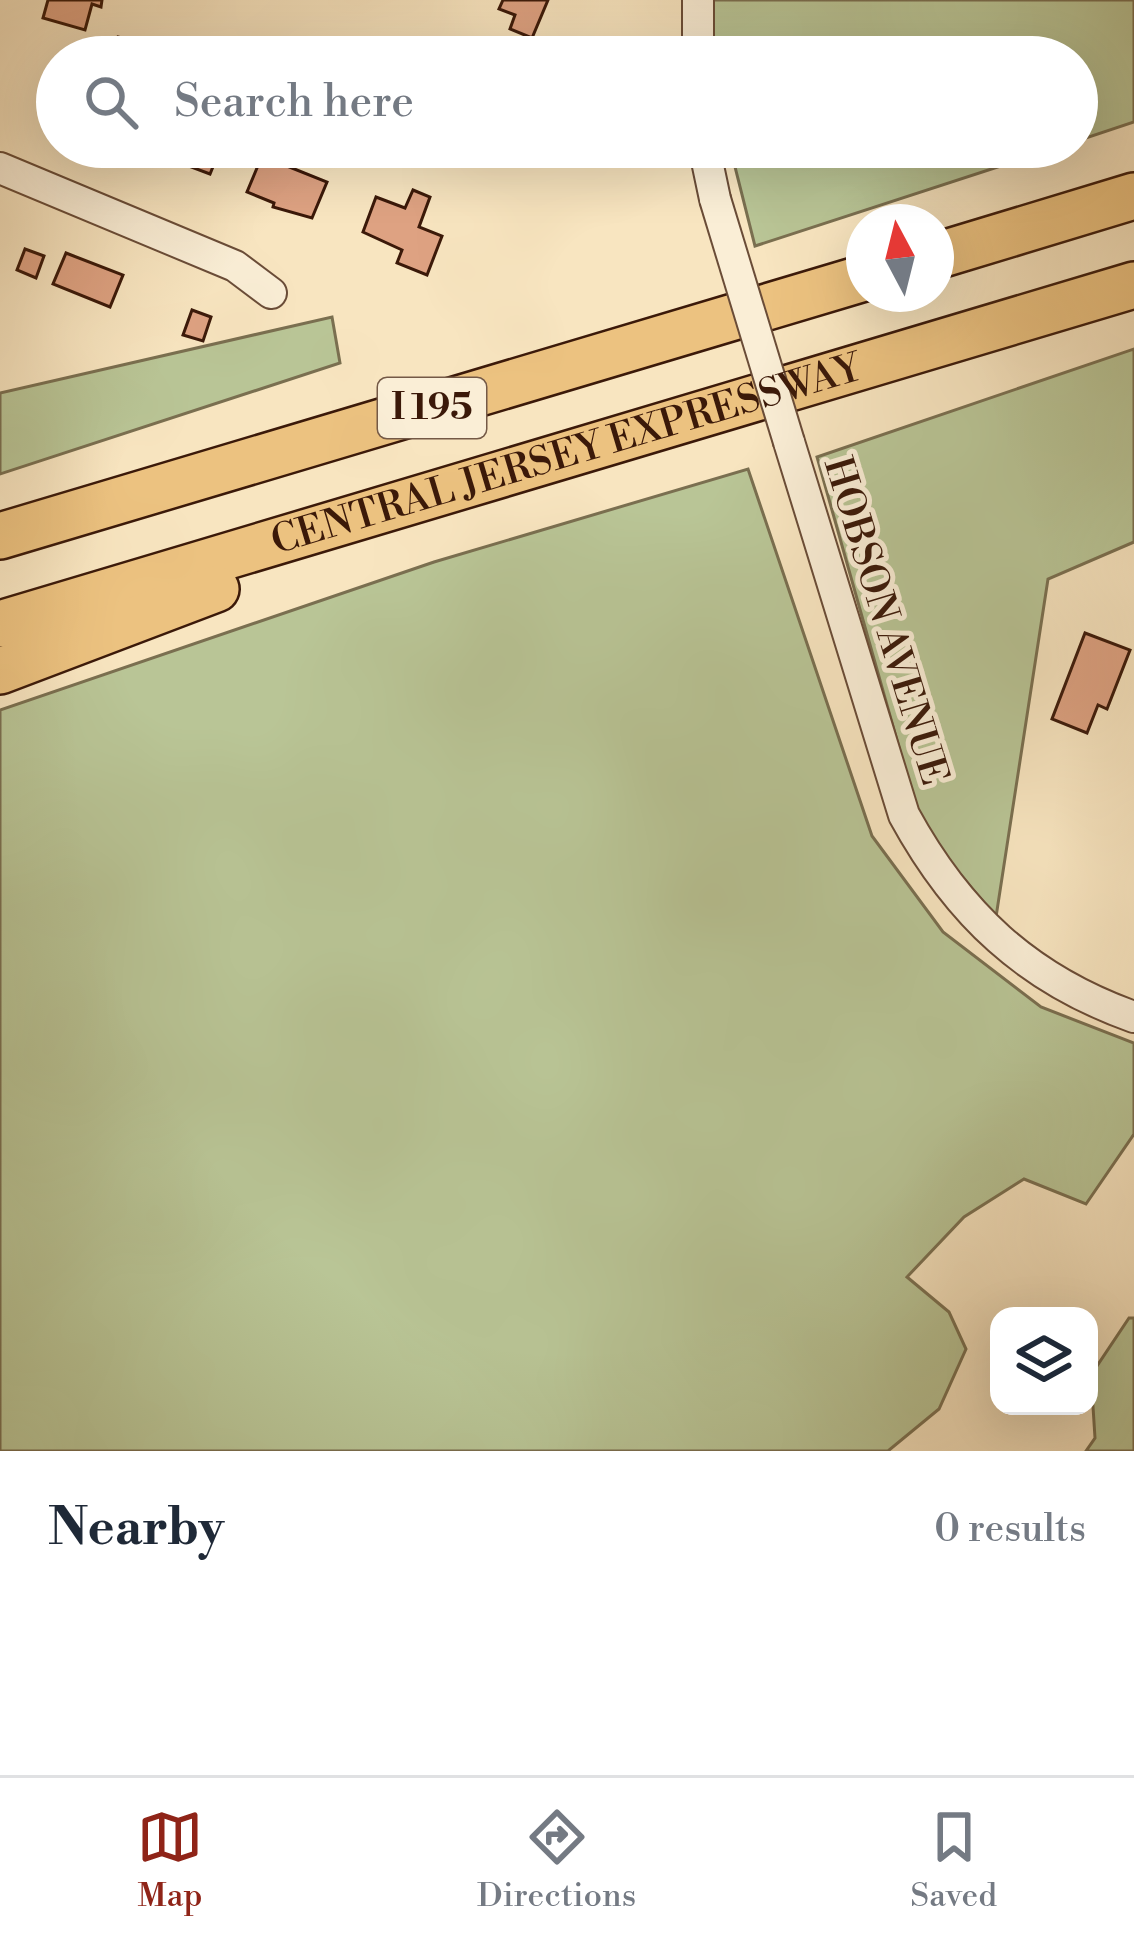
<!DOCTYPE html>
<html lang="en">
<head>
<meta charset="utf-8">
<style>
  body { margin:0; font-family:"Libre Bodoni",serif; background:#f6f6f7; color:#1f2937 }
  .controls { position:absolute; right:36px; bottom:36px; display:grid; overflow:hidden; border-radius:24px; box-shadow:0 12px 48px #0002 }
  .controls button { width:108px; height:108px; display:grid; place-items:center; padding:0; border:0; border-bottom:3px solid #e0e1e3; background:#fff; color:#1f2937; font:60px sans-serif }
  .compass { position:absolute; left:846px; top:204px; width:108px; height:108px; border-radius:50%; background:#fff; box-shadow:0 12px 48px #0002; rotate:353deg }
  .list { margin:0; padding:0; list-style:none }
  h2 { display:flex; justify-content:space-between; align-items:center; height:156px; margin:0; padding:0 48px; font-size:51px }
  h2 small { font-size:39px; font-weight:400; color:#747a83 }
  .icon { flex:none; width:66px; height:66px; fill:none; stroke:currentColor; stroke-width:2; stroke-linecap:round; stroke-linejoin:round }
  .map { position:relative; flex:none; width:1134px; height:1451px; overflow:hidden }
  .search { position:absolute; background:#fff; box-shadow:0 12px 48px #0002; left:36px; right:36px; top:36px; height:132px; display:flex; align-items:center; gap:30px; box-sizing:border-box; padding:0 42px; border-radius:66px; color:#747a83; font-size:45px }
  .sheet { height:324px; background:#fff }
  nav { display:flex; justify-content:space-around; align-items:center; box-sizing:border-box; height:168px; border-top:3px solid #e0e1e3; background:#fff; font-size:33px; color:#747a83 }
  nav a { display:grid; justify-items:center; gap:6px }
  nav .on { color:#8f2418 }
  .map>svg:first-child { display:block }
</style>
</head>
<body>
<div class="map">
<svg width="1134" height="1451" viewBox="0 0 1134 1451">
  <rect width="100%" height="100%" fill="#f8e5c0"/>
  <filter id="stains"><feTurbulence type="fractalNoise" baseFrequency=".00167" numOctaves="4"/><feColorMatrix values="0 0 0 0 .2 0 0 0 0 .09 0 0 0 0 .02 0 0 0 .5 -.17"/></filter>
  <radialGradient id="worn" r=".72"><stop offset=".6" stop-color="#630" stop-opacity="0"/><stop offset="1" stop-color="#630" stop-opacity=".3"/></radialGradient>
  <g fill="#b9c596" stroke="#7a6f50" stroke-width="3">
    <path d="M709,0H1134V122L1077,141V57H714Z"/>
    <path d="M730,147H1059L755,246Z"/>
    <path d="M332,317L340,363L0,474V393Z"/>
    <path d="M1134,349V542L1048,579L996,917L922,829L817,457Z"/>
    <path d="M748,469L872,836L943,932L1041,1007L1134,1043V1134L1086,1204L1024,1179L964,1217L907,1277L949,1312L966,1349L939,1409L888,1451H0V710L434,562Z"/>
    <path d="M1129,1318H1134V1451H1086L1095,1438L1091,1375Z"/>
  </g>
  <g fill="#dea282" stroke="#3b1909" stroke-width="3">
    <path d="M48,0H102L101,7L92,4L85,30L43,18Z"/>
    <path d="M503,0H548L532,38L510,29L515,15L499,9Z"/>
    <path d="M118,37L136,42L132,57H112Z"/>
    <path d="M199,147H221L210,174L191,167Z"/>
    <path d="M262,156L327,182L312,218L273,207L274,203L247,192Z"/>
    <path d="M413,190L430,197L419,227L442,236L427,275L397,263L402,250L363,232L376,197L405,208Z"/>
    <path d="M25,249L44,256L36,278L17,270Z"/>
    <path d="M66,253L123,275L110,307L53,284Z"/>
    <path d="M192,310L211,317L203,341L183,335Z"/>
    <path d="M1085,633L1130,650L1107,709L1098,705L1087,733L1052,719Z"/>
  </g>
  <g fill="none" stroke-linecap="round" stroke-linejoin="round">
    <defs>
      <g id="minor">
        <path d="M698,0V57"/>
        <path d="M704,147L715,199"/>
        <path d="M0,168L235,266L271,293"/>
        <path d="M789,442L904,815C958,914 1027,979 1134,1017"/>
      </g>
      <g id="highway">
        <path d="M936,256L1134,196"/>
        <path d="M0,536L864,278"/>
        <path id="s1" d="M0,624L1134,285"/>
        <path d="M0,671L216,589"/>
      </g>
    </defs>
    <use href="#minor" stroke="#6a4c37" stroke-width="34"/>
    <use href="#highway" stroke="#3b1909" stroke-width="50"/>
    <use href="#minor" stroke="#faeed6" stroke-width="30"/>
    <use href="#highway" stroke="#ecc280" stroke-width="45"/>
    <defs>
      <path id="minor-bridge" d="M715,199L789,442"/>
    </defs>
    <use href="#minor-bridge" stroke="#6a4c37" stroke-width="34" stroke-linecap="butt"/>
    <use href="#minor-bridge" stroke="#faeed6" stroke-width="30"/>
  </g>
  <g text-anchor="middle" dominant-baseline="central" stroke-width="10" stroke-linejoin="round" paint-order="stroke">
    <rect fill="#faeed6" stroke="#745946" stroke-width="3" x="378" y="378" width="108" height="60" rx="9"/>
    <g font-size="36" font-weight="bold" fill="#3b1909">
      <text x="432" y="408">I 195</text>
    </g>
    <g font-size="39" fill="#3b1909" stroke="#faeed6">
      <text stroke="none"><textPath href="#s1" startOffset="591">CENTRAL JERSEY EXPRESSWAY</textPath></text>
      <text transform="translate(885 621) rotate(73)">HOBSON AVENUE</text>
    </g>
  </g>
  <rect width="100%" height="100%" filter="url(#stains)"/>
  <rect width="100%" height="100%" fill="url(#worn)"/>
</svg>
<div class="controls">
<button><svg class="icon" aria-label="layers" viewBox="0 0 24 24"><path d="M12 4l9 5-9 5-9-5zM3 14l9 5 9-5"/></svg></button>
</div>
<svg class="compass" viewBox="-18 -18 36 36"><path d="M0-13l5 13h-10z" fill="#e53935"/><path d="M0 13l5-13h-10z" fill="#747a83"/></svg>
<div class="search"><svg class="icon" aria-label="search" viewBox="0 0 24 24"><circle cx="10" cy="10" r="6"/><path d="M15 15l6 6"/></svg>Search here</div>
</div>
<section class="sheet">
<h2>Nearby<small>0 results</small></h2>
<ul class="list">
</ul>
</section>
<nav>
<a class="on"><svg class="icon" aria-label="map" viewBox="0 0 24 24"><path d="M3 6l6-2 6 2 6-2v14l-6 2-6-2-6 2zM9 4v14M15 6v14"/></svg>Map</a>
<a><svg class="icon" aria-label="directions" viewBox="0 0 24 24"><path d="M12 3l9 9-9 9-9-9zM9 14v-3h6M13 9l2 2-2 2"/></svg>Directions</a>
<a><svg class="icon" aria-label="saved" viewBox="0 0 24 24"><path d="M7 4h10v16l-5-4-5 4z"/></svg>Saved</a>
</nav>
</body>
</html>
